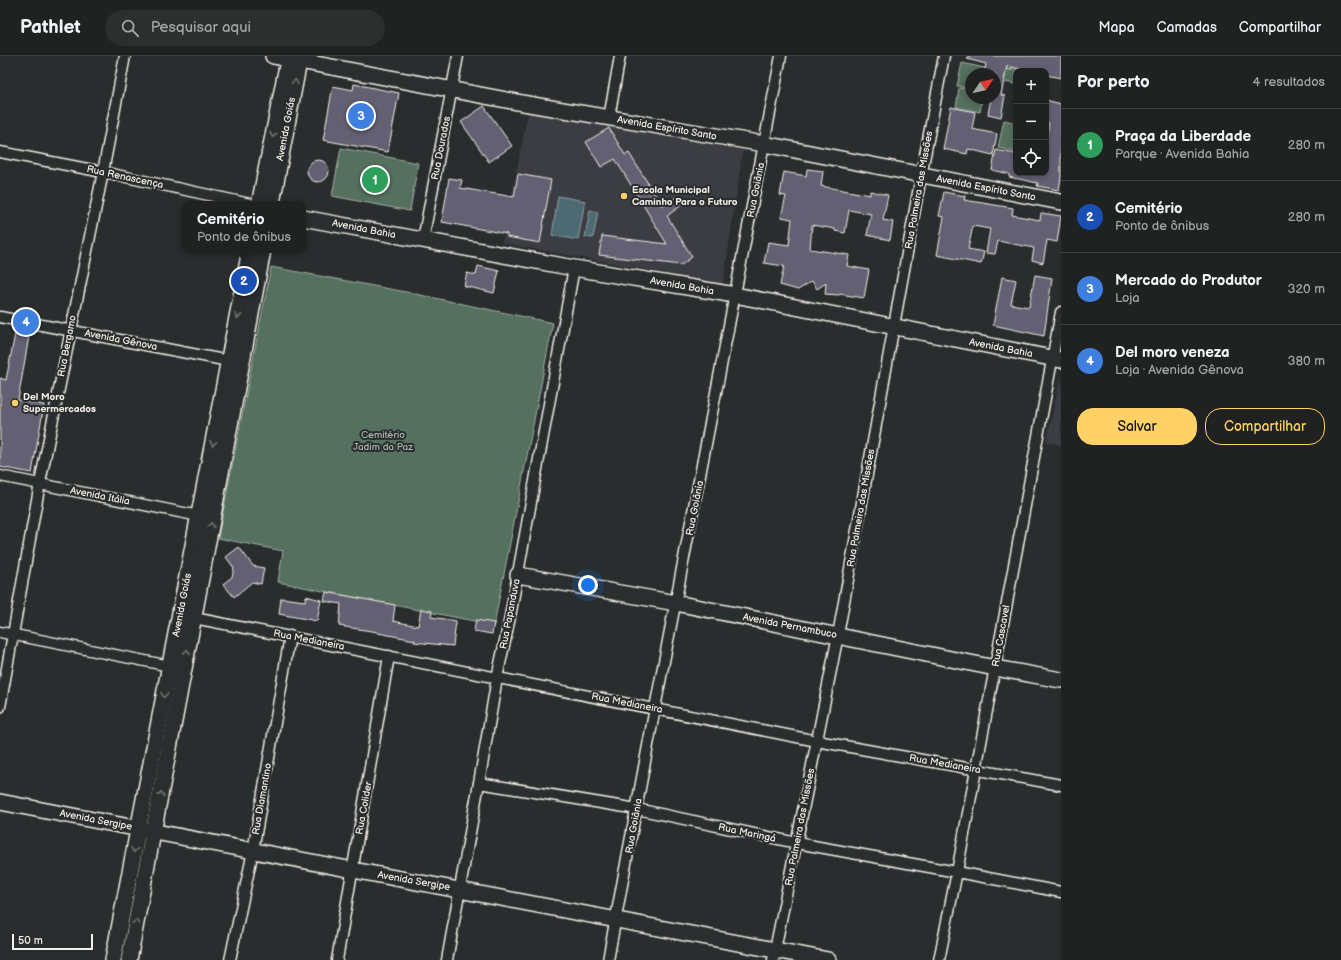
<!DOCTYPE html>
<html lang="pt">
<head>
<meta charset="utf-8">
<style>
  body { margin:0; font-family:"Balsamiq Sans",sans-serif; background:#2d2f2f; color:#f1f3f6 }
  .controls { position:absolute; right:12px; top:12px; display:grid; overflow:hidden; border-radius:8px; box-shadow:0 2px 6px #0003 }
  .controls button { width:36px; height:36px; display:grid; place-items:center; padding:0; border:0; border-bottom:1px solid #3d3f40; background:#202222; color:#f1f3f6; font:20px sans-serif }
  .compass { position:absolute; left:965px; top:12px; width:36px; height:36px; border-radius:50%; background:#202222; box-shadow:0 2px 6px #0003; rotate:56deg }
  .scale { position:absolute; left:12px; bottom:10px; width:81px; box-sizing:border-box; padding-left:4px; border:2px solid #f4f1e8; border-top:0; font-size:11px; line-height:14px; white-space:nowrap; color:#f4f1e8; -webkit-text-stroke:3px #2a2d2e; paint-order:stroke }
  .you { position:absolute; left:588px; top:529px; width:14px; height:14px; margin:-10px; border:3px solid #fff; border-radius:50%; background:#1a73e8; box-shadow:0 0 0 6px #1a73e833 }
  .badge { display:grid; place-items:center; width:26px; height:26px; border-radius:50%; background:#ffd166; color:#fff; font-size:13px; font-weight:700 }
  .pin { position:absolute; translate:-50% -50%; border:2px solid #fff; box-shadow:0 1px 4px #0006 }
  .popup { position:absolute; left:182px; top:145px; width:124px; height:52px; box-sizing:border-box; display:grid; place-content:center; border-radius:8px; background:#202222; filter:drop-shadow(0 1px 3px #0005); font-size:13px; white-space:nowrap; color:#a2a4a5 }
  .popup b { font-size:15px; color:#f1f3f6 }
  .popup::after { content:''; position:absolute; left:50%; top:100%; margin-left:-8px; border:8px solid transparent; border-top-color:#202222 }
  .list { margin:0; padding:0; list-style:none }
  h2 { display:flex; justify-content:space-between; align-items:center; height:52px; margin:0; padding:0 16px; font-size:17px }
  h2 small { font-size:13px; font-weight:400; color:#a2a4a5 }
  .list li { display:grid; grid-template-columns:26px 1fr auto; gap:12px; align-items:center; box-sizing:border-box; height:72px; padding:0 16px; border-top:1px solid #3d3f40 }
  .list b { display:block; font-size:15px; white-space:nowrap }
  .list p { margin:0; font-size:13px; white-space:nowrap; color:#a2a4a5 }
  .list em { font-size:13px; font-style:normal; color:#a2a4a5 }
  .actions { display:flex; gap:8px; padding:12px 16px }
  .actions a { flex:1; padding:9px 0; border:1px solid #ffd166; border-radius:16px; text-align:center; font-size:14px; color:#ffd166 }
  .actions .main { background:#ffd166; color:#111 }
  .icon { flex:none; width:22px; height:22px; fill:none; stroke:currentColor; stroke-width:2; stroke-linecap:round; stroke-linejoin:round }
  .map { position:relative; flex:none; width:1061px; height:904px; overflow:hidden }
  header { display:flex; align-items:center; gap:24px; box-sizing:border-box; height:56px; padding:0 20px; background:#202222; border-bottom:1px solid #3d3f40 }
  header strong { font-size:19px }
  nav { display:flex; gap:22px; margin-inline-start:auto; font-size:14px }
  .search { width:280px; height:36px; background:#2d2f2f; display:flex; align-items:center; gap:10px; box-sizing:border-box; padding:0 14px; border-radius:22px; color:#a2a4a5; font-size:15px }
  main { display:flex }
  aside { flex:1; background:#202222 }
  .map>svg:first-child { display:block }
</style>
</head>
<body>
<header>
<strong>Pathlet</strong>
<div class="search"><svg class="icon" aria-label="search" viewBox="0 0 24 24"><circle cx="10" cy="10" r="6"/><path d="M15 15l6 6"/></svg>Pesquisar aqui</div>
<nav><a>Mapa</a><a>Camadas</a><a>Compartilhar</a></nav>
</header>
<main>
<div class="map">
<svg width="1061" height="904" viewBox="0 0 1061 904">
  <rect width="100%" height="100%" fill="#2a2d2e"/>
  <filter id="ink" filterUnits="userSpaceOnUse"><feTurbulence type="fractalNoise" baseFrequency=".025" numOctaves="2"/><feDisplacementMap in="SourceGraphic" scale="8" xChannelSelector="R" yChannelSelector="G"/><feConvolveMatrix kernelMatrix="1 2 1 2 8 2 1 2 1" color-interpolation-filters="sRGB"/></filter>
  <g filter="url(#ink)">
    <g fill="#3b3c42">
      <path d="M528,57L743,94L723,228L502,187Z"/>
      <path d="M1061,320V389L1046,386Z"/>
    </g>
    <g fill="#55705e" stroke="#a4b0a3">
      <path d="M1009,0H1019L1016,15V28L1004,26L1006,14H1013L1006,13Z"/>
      <path d="M962,7L985,12L984,18H971V33L957,30Z"/>
      <path d="M959,32L971,34V42H982L980,56L956,51Z"/>
      <path d="M1004,64L1016,67V96L998,92Z"/>
      <path d="M341,92L418,107L410,155L332,140Z"/>
      <path d="M271,211L406,236L553,267L494,569L278,526L283,495L218,482Z"/>
    </g>
    <g fill="#4e6a73" stroke="#90a0a2">
      <path d="M558,140L585,145L578,184L552,179Z"/>
      <path d="M590,154L598,156L593,182L585,181Z"/>
    </g>
    <g fill="#626072" stroke="#f4f1e8">
      <path d="M968,0H1061V22L1046,19V15H1029L1007,10L1001,39L1005,40L1001,61L988,58L991,42H995V18H984L986,8L967,3Z"/>
      <path d="M354,28L399,37L388,96L323,84L333,30L353,34Z"/>
      <path d="M1046,44L1061,48V121L1059,134L1037,130L1038,127L1009,121V118L992,114L996,94L1016,98V117H1046V85L1049,67L1046,66Z"/>
      <path d="M484,50L512,90L489,106L461,66Z"/>
      <path d="M951,51L975,56L972,73L997,78L993,99L968,93L967,98L943,93Z"/>
      <path d="M609,72L625,99L629,97L662,150L678,140L683,148L667,160L692,201L681,209L599,199L602,180L667,188L615,103L601,111L586,86Z"/>
      <circle cx="318" cy="115" r="11"/>
      <path d="M807,113L823,115L821,130L870,139V135L888,139L883,164L893,166L890,184L867,179L871,158L849,154L845,177L835,175V173L812,169L810,193L849,199L847,210L869,214L864,242L840,238L839,239L825,238L826,227L817,233L812,225L798,234L780,229L784,210L764,207L768,186L789,189L792,163L781,161L786,140L780,139L784,116L806,120Z"/>
      <path d="M518,118L551,124L540,187L507,181V178L442,166L449,122L462,124L460,132L514,141Z"/>
      <path d="M944,136L965,140L964,144L1013,152L1012,159L1040,164L1041,157L1061,160L1057,186L1047,184L1043,207L1032,204L1034,192L998,185L995,198L986,197L990,173L973,170L968,193L984,196L981,208L937,199L944,161L939,160Z"/>
      <path d="M478,210L499,215L494,237L464,230L467,217L476,219Z"/>
      <path d="M1035,219L1052,222L1044,280L993,269L1002,221L1016,224L1011,248L1029,251Z"/>
      <path d="M15,278L29,280L18,344L44,349L32,417L0,411V322L6,324Z"/>
      <path d="M239,491L253,510L264,512L261,528L252,526L234,541L223,528L232,521L234,512L226,501Z"/>
      <path d="M326,536L395,549L393,565L418,570L421,553L432,555L431,561L456,565L453,590L414,586L415,584L378,577V576L339,570L341,548L324,545Z"/>
      <path d="M306,540L321,544L317,565L279,558L281,542L305,545Z"/>
      <path d="M476,564L494,567L492,578L474,575Z"/>
    </g>
    <g fill="none" stroke-linecap="round" stroke-linejoin="round">
      <defs>
        <g id="street">
          <path d="M609,62L620,0"/>
          <path d="M0,96L103,116L250,148"/>
          <path d="M423,184L458,0"/>
          <path d="M0,261L234,306"/>
          <path d="M0,420L199,460"/>
          <path d="M194,562L817,685L1061,729"/>
          <path d="M0,576L170,610"/>
          <path d="M0,651L40,427L103,116L125,0"/>
          <path d="M479,727L637,753L797,787L957,816L1061,836"/>
          <path d="M230,904L253,795L290,580"/>
          <path d="M337,904L389,600"/>
          <path d="M447,904L479,727L497,622L509,566L574,212"/>
          <path d="M608,904L655,652L781,0"/>
          <path d="M773,904L838,579L921,120L944,0"/>
          <path d="M939,904L957,816L1061,256"/>
        </g>
        <g id="secondary">
          <path d="M273,0L528,48L764,88L1061,146"/>
          <path d="M260,144L289,0"/>
          <path d="M272,147L300,0"/>
          <path d="M303,162L574,212L735,239L1061,304"/>
          <path d="M518,519L676,547L995,612L1061,624"/>
          <path d="M0,746L353,814L828,904"/>
          <path d="M113,904L250,194"/>
          <path d="M129,904L263,194"/>
        </g>
      </defs>
      <use href="#street" stroke="#f4f1e8" stroke-width="13"/>
      <use href="#secondary" stroke="#f4f1e8" stroke-width="18"/>
      <use href="#street" stroke="#2a2d2e" stroke-width="10"/>
      <use href="#secondary" stroke="#2a2d2e" stroke-width="15"/>
    </g>
    <defs><path id="oneway-chevron" d="M-2-3.5L2.5 0L-2 3.5" fill="none" stroke-width="1.6" stroke-linecap="round" stroke-linejoin="round"/></defs>
    <g stroke="#71726f">
      <use href="#oneway-chevron" transform="translate(295 26) rotate(-79)"/>
      <use href="#oneway-chevron" transform="translate(273 79) rotate(101)"/>
      <use href="#oneway-chevron" transform="translate(238 260) rotate(101)"/>
      <use href="#oneway-chevron" transform="translate(213 387) rotate(101)"/>
      <use href="#oneway-chevron" transform="translate(211 469) rotate(-79)"/>
      <use href="#oneway-chevron" transform="translate(187 596) rotate(-79)"/>
      <use href="#oneway-chevron" transform="translate(164 639) rotate(101)"/>
      <use href="#oneway-chevron" transform="translate(161 738) rotate(-79)"/>
      <use href="#oneway-chevron" transform="translate(134 794) rotate(101)"/>
      <use href="#oneway-chevron" transform="translate(136 866) rotate(-79)"/>
    </g>
  </g>
  <g fill="#ffd166" stroke="#2a2d2e" stroke-width="1.5">
    <circle cx="624" cy="140" r="4"/>
    <circle cx="15" cy="347" r="4"/>
  </g>
  <g text-anchor="middle" dominant-baseline="central" stroke-width="4" stroke-linejoin="round" paint-order="stroke">
    <g font-size="10" fill="#f4f1e8" stroke="#2a2d2e">
      <text transform="translate(667 72) rotate(10)">Avenida Espírito Santo</text>
      <text transform="translate(286 73) rotate(-79)">Avenida Goiás</text>
      <text transform="translate(441 92) rotate(-79)">Rua Dourados</text>
      <text transform="translate(125 121) rotate(12)">Rua Renascença</text>
      <text transform="translate(986 132) rotate(11)">Avenida Espírito Santo</text>
      <text transform="translate(756 134) rotate(-79)">Rua Goiânia</text>
      <text transform="translate(919 134) rotate(-80)">Rua Palmeira das Missões</text>
      <text transform="translate(364 173) rotate(11)">Avenida Bahia</text>
      <text transform="translate(682 230) rotate(10)">Avenida Bahia</text>
      <text transform="translate(121 284) rotate(11)">Avenida Gênova</text>
      <text transform="translate(67 290) rotate(-79)">Rua Bergamo</text>
      <text transform="translate(1001 292) rotate(11)">Avenida Bahia</text>
      <text transform="translate(100 440) rotate(11)">Avenida Itália</text>
      <text transform="translate(695 452) rotate(-79)">Rua Goiânia</text>
      <text transform="translate(861 452) rotate(-80)">Rua Palmeira das Missões</text>
      <text transform="translate(182 549) rotate(-79)">Avenida Goiás</text>
      <text transform="translate(510 558) rotate(-79)">Rua Papanduva</text>
      <text transform="translate(790 570) rotate(11)">Avenida Pernambuco</text>
      <text transform="translate(1001 580) rotate(-80)">Rua Cascavel</text>
      <text transform="translate(309 584) rotate(11)">Rua Medianeira</text>
      <text transform="translate(627 647) rotate(11)">Rua Medianeira</text>
      <text transform="translate(945 708) rotate(10)">Rua Medianeira</text>
      <text transform="translate(262 743) rotate(-80)">Rua Diamantino</text>
      <text transform="translate(364 752) rotate(-80)">Rua Colider</text>
      <text transform="translate(96 764) rotate(11)">Avenida Sergipe</text>
      <text transform="translate(634 770) rotate(-80)">Rua Goiânia</text>
      <text transform="translate(800 771) rotate(-79)">Rua Palmeira das Missões</text>
      <text transform="translate(747 777) rotate(12)">Rua Maringá</text>
      <text transform="translate(414 825) rotate(10)">Avenida Sergipe</text>
    </g>
    <g font-size="10" font-weight="bold" fill="#f4f1e8" stroke="#2a2d2e" text-anchor="start">
      <text x="632" y="134">Escola Municipal<tspan x="632" dy="12">Caminho Para o Futuro</tspan></text>
      <text x="23" y="341">Del Moro<tspan x="23" dy="12">Supermercados</tspan></text>
    </g>
    <g font-size="10" fill="#acb7aa" stroke="#2a2d2e">
      <text x="383" y="379">Cemitério<tspan x="383" dy="12">Jadim da Paz</tspan></text>
    </g>
  </g>
</svg>
<div class="controls">
<button>+</button>
<button>−</button>
<button><svg class="icon" aria-label="locate" viewBox="0 0 24 24"><circle cx="12" cy="12" r="6"/><path d="M12 2v4M12 18v4M2 12h4M18 12h4"/></svg></button>
</div>
<svg class="compass" viewBox="-18 -18 36 36"><path d="M0-13l5 13h-10z" fill="#e53935"/><path d="M0 13l5-13h-10z" fill="#a2a4a5"/></svg>
<div class="scale">50 m</div>
<div class="you"></div>
<div class="pin badge" style="left:375px;top:124px;background:#2e9e5b">1</div>
<div class="pin badge" style="left:244px;top:225px;background:#1a4fb4">2</div>
<div class="popup"><b>Cemitério</b>Ponto de ônibus</div>
<div class="pin badge" style="left:361px;top:60px;background:#3f7fe0">3</div>
<div class="pin badge" style="left:26px;top:266px;background:#3f7fe0">4</div>
</div>
<aside>
<h2>Por perto<small>4 resultados</small></h2>
<ul class="list">
<li><span class="badge" style="background:#2e9e5b">1</span><div><b>Praça da Liberdade</b><p>Parque · Avenida Bahia</p></div><em>280 m</em></li>
<li><span class="badge" style="background:#1a4fb4">2</span><div><b>Cemitério</b><p>Ponto de ônibus</p></div><em>280 m</em></li>
<li><span class="badge" style="background:#3f7fe0">3</span><div><b>Mercado do Produtor</b><p>Loja</p></div><em>320 m</em></li>
<li><span class="badge" style="background:#3f7fe0">4</span><div><b>Del moro veneza</b><p>Loja · Avenida Gênova</p></div><em>380 m</em></li>
</ul>
<div class="actions"><a class="main">Salvar</a><a>Compartilhar</a></div>
</aside>
</main>
</body>
</html>
